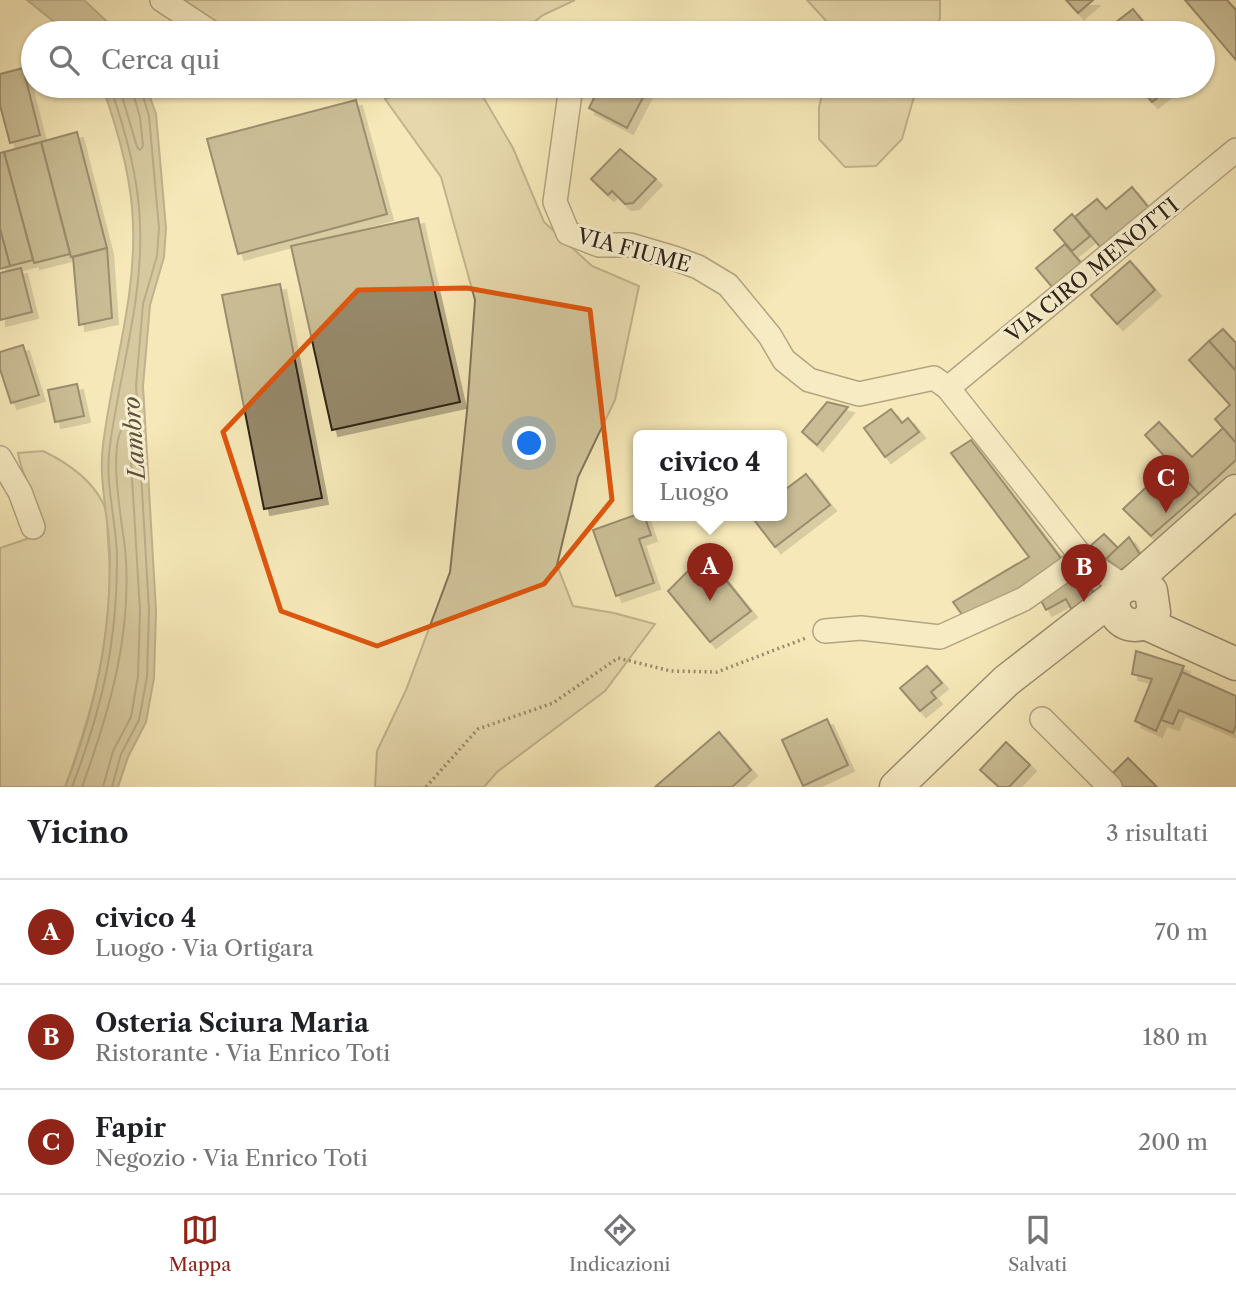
<!DOCTYPE html>
<html lang="it">
<head>
<meta charset="utf-8">
<style>
  body { margin:0; font-family:"Libre Caslon Text",serif; background:#f6f6f6; color:#202124 }
  .you { position:absolute; left:530px; top:444px; width:24px; height:24px; margin:-18px; border:5px solid #fff; border-radius:50%; background:#1a73e8; box-shadow:0 0 0 10px #1a73e833 }
  .badge { display:grid; place-items:center; width:46px; height:46px; border-radius:50%; background:#8f2418; color:#fff; font-size:23px; font-weight:700 }
  .pin { position:absolute; translate:-50% -58px; filter:drop-shadow(0 2px 4px #0008) }
  .pin::after { content:''; position:absolute; top:37px; width:24px; height:21px; background:inherit; clip-path:polygon(0 0,100% 0,50% 100%) }
  .popup { position:absolute; left:633px; top:430px; width:154px; height:91px; box-sizing:border-box; display:grid; place-content:center; border-radius:10px; background:#fff; filter:drop-shadow(0 2px 5px #0005); font-size:23px; white-space:nowrap; color:#757577 }
  .popup b { font-size:26px; color:#202124 }
  .popup::after { content:''; position:absolute; left:50%; top:100%; margin-left:-14px; border:14px solid transparent; border-top-color:#fff }
  .list { margin:0; padding:0; list-style:none }
  h2 { display:flex; justify-content:space-between; align-items:center; height:91px; margin:0; padding:0 28px; font-size:30px }
  h2 small { font-size:23px; font-weight:400; color:#757577 }
  .list li { display:grid; grid-template-columns:46px 1fr auto; gap:21px; align-items:center; box-sizing:border-box; height:105px; padding:0 28px; border-top:2px solid #e0e0e0 }
  .list b { display:block; font-size:26px; white-space:nowrap }
  .list p { margin:0; font-size:23px; white-space:nowrap; color:#757577 }
  .list em { font-size:23px; font-style:normal; color:#757577 }
  .icon { flex:none; width:38px; height:38px; fill:none; stroke:currentColor; stroke-width:2; stroke-linecap:round; stroke-linejoin:round }
  .map { position:relative; flex:none; width:1236px; height:787px; overflow:hidden }
  .search { position:absolute; background:#fff; box-shadow:0 2px 5px #0004; left:21px; right:21px; top:21px; height:77px; display:flex; align-items:center; gap:18px; box-sizing:border-box; padding:0 24px; border-radius:38px; color:#757577; font-size:26px }
  .sheet { height:406px; background:#fff }
  nav { display:flex; justify-content:space-around; align-items:center; box-sizing:border-box; height:98px; border-top:2px solid #e0e0e0; background:#fff; font-size:19px; color:#757577 }
  nav a { display:grid; justify-items:center; gap:4px }
  nav .on { color:#8f2418 }
  .map>svg:first-child { display:block }
</style>
</head>
<body>
<div class="map">
<svg width="1236" height="787" viewBox="0 0 1236 787">
  <defs>
    <filter id="shadow"><feDropShadow dx="6" dy="6" stdDeviation="0" flood-color="#0004"/></filter>
  </defs>
  <rect width="100%" height="100%" fill="#f5e8b8"/>
  <filter id="stains"><feTurbulence type="fractalNoise" baseFrequency=".00286" numOctaves="4"/><feColorMatrix values="0 0 0 0 .2 0 0 0 0 .09 0 0 0 0 .02 0 0 0 .5 -.17"/></filter>
  <radialGradient id="worn" r=".72"><stop offset=".6" stop-color="#630" stop-opacity="0"/><stop offset="1" stop-color="#630" stop-opacity=".3"/></radialGradient>
  <g fill="#d3c69d" stroke="#81745a" stroke-width="2">
    <path d="M162,0H575L543,15L520,33H212Z"/>
    <path d="M807,0H940V18L934,33H831L830,25Z"/>
    <path d="M418,86H455L482,95L513,148L544,222L592,266L639,286L615,400L578,477L557,565L573,606L614,613L655,624L605,691L497,772L484,787H375L377,751L406,690L450,572L467,411L475,300L441,177L385,99Z"/>
    <path d="M824,86H917L902,139L876,166L845,167L819,139V107Z"/>
    <path d="M43,451C66,462 91,479 103,503C108,512 107,529 108,540C116,627 94,707 65,787H0V548L44,533C43,504 22,482 18,453Z"/>
  </g>
  <g fill="#b2a582" stroke="#7e7158" stroke-width="2">
    <path d="M27,0H84L119,33H68Z"/>
    <path d="M102,86H146L156,114L166,228L164,257L150,305L143,386L156,611L154,678L146,722L128,757L118,787H65C95,713 110,640 110,560C110,521 98,484 103,445C112,371 136,299 133,225C132,178 118,130 102,86Z"/>
  </g>
  <g fill="none" stroke-linecap="round" stroke-linejoin="round">
    <g stroke="#70644d" stroke-width="2">
      <path d="M119,86L137,147L140,150L143,146L140,117L131,86"/>
      <path d="M72,787C102,708 117,645 117,560C117,521 104,484 110,445C120,372 143,299 140,225C139,178 125,130 110,86"/>
      <path d="M82,787C110,710 133,631 125,548C122,522 106,441 126,423L129,427L140,611L138,676L131,717L113,751L103,787"/>
      <path d="M112,787L121,754L139,720L147,677L149,611L136,386L143,304L157,256L159,228L149,116L140,86"/>
    </g>
  </g>
  <g fill="#96896b" stroke="#2f2218" stroke-width="2" filter="url(#shadow)">
    <path d="M1066,0H1093L1078,13Z"/>
    <path d="M1185,0H1227L1236,10V60Z"/>
    <path d="M1133,9L1152,33H1102Z"/>
    <path d="M23,68L40,135L10,143L0,105V74Z"/>
    <path d="M600,86H649L627,128L589,108Z"/>
    <path d="M1138,86H1172L1152,102Z"/>
    <path d="M356,100L387,214L238,254L207,139Z"/>
    <path d="M77,132L107,248L71,257L41,142Z"/>
    <path d="M41,142L70,254L34,263L4,152Z"/>
    <path d="M620,149L656,179L633,203L625,204L612,191L608,195L591,179Z"/>
    <path d="M4,152L33,260L10,266L0,229V153Z"/>
    <path d="M1132,187L1149,208L1101,248L1075,217L1097,199L1106,209Z"/>
    <path d="M1072,214L1090,236L1072,251L1054,230Z"/>
    <path d="M418,218L460,402L332,430L291,246Z"/>
    <path d="M0,229L10,266L0,269Z"/>
    <path d="M1065,244L1082,264L1053,288L1036,268Z"/>
    <path d="M107,248L112,318L79,325L73,257Z"/>
    <path d="M1130,261L1155,290L1117,324L1091,295Z"/>
    <path d="M21,268L32,312L0,320V273Z"/>
    <path d="M280,284L322,498L264,509L222,295Z"/>
    <path d="M1223,329L1236,343V371L1209,341Z"/>
    <path d="M1209,341L1236,371V443L1215,419L1230,405L1189,360Z"/>
    <path d="M23,345L39,395L11,403L0,369V352Z"/>
    <path d="M77,384L84,416L55,422L48,390Z"/>
    <path d="M827,402L848,407L817,445L802,432Z"/>
    <path d="M891,409L902,423L908,418L919,432L885,457L864,428Z"/>
    <path d="M1159,422L1192,457L1223,428L1236,443V460L1199,494L1145,435Z"/>
    <path d="M971,440L1066,565L966,620L953,602L1029,557L951,453Z"/>
    <path d="M1171,464L1199,494L1151,536L1123,509Z"/>
    <path d="M806,474L830,505L775,547L751,516L782,515V492Z"/>
    <path d="M638,514L644,515L651,535L639,539L654,583L616,596L593,530Z"/>
    <path d="M1104,534L1118,548L1106,559L1089,547Z"/>
    <path d="M1129,537L1141,556L1121,570L1106,559Z"/>
    <path d="M705,554L751,611L710,642L668,591Z"/>
    <path d="M1079,569L1099,602L1075,616L1066,599L1046,610L1037,593Z"/>
    <path d="M1136,651L1184,666L1156,731L1135,721L1152,679L1132,674Z"/>
    <path d="M927,666L942,683L931,692L936,698L920,711L900,688Z"/>
    <path d="M1182,672L1236,696V725L1233,733L1179,710L1173,724L1161,720Z"/>
    <path d="M827,719L848,765L803,786L782,740Z"/>
    <path d="M719,732L751,770L732,787H655Z"/>
    <path d="M1006,742L1030,765L1009,787H999L980,770Z"/>
    <path d="M1128,758L1157,787H1121L1110,776Z"/>
  </g>
  <g fill="none" stroke-linecap="round" stroke-linejoin="round">
    <defs>
      <g id="minor">
        <path d="M162,0L212,33"/>
        <path d="M571,86L555,202L568,233L599,245H630L674,258L698,267L728,285L770,336L784,360L809,380L859,394L934,378L948,388L1085,561L1124,586"/>
        <path d="M948,388L1236,150"/>
        <path d="M0,458L20,492L33,527"/>
        <path d="M825,631L861,628L940,637L1024,599L1069,567L1085,561"/>
        <path d="M1042,719L1110,787"/>
      </g>
      <g id="secondary">
        <path d="M1131,584L1236,491"/>
        <path d="M1145,623L1236,664"/>
        <path d="M896,787L1006,681L1114,597C1123,582 1138,581 1151,591L1154,612L1145,623C1126,630 1111,617 1114,597"/>
      </g>
    </defs>
    <use href="#minor" stroke="#605440" stroke-width="26"/>
    <use href="#secondary" stroke="#2f2218" stroke-width="35"/>
    <path stroke="#2f2218" stroke-width="3.5" stroke-dasharray="2 3.5" stroke-linecap="butt" d="M426,787L478,729L553,703L618,658L671,671L717,672L806,638"/>
    <use href="#minor" stroke="#f8f0d1" stroke-width="23"/>
    <use href="#secondary" stroke="#f8f0d1" stroke-width="32"/>
  </g>
  <path d="M0 0H1236V787H0ZM467,288L590,310L612,500L544,584L377,646L281,611L223,432L358,290Z" fill="#f5e8b8" fill-opacity=".55" fill-rule="evenodd"/>
  <path fill="none" stroke="#df560d" stroke-width="5" stroke-linejoin="round" d="M467,288L590,310L612,500L544,584L377,646L281,611L223,432L358,290Z"/>
  <g text-anchor="middle" dominant-baseline="central" stroke-width="6" stroke-linejoin="round" paint-order="stroke">
    <g font-size="21" fill="#2f2218" stroke="#f8f0d1">
      <text transform="translate(634 250) rotate(15)">VIA FIUME</text>
      <text transform="translate(1092 270) rotate(-39)">VIA CIRO MENOTTI</text>
    </g>
    <g font-size="23" font-style="italic" fill="#5d503d" stroke="#f8f0d1">
      <text transform="translate(134 438) rotate(-94)">Lambro</text>
    </g>
  </g>
  <rect width="100%" height="100%" filter="url(#stains)"/>
  <rect width="100%" height="100%" fill="url(#worn)"/>
</svg>
<div class="you"></div>
<div class="pin badge" style="left:710px;top:601px">A</div>
<div class="popup"><b>civico 4</b>Luogo</div>
<div class="pin badge" style="left:1084px;top:602px">B</div>
<div class="pin badge" style="left:1166px;top:513px">C</div>
<div class="search"><svg class="icon" aria-label="search" viewBox="0 0 24 24"><circle cx="10" cy="10" r="6"/><path d="M15 15l6 6"/></svg>Cerca qui</div>
</div>
<section class="sheet">
<h2>Vicino<small>3 risultati</small></h2>
<ul class="list">
<li><span class="badge">A</span><div><b>civico 4</b><p>Luogo · Via Ortigara</p></div><em>70 m</em></li>
<li><span class="badge">B</span><div><b>Osteria Sciura Maria</b><p>Ristorante · Via Enrico Toti</p></div><em>180 m</em></li>
<li><span class="badge">C</span><div><b>Fapir</b><p>Negozio · Via Enrico Toti</p></div><em>200 m</em></li>
</ul>
</section>
<nav>
<a class="on"><svg class="icon" aria-label="map" viewBox="0 0 24 24"><path d="M3 6l6-2 6 2 6-2v14l-6 2-6-2-6 2zM9 4v14M15 6v14"/></svg>Mappa</a>
<a><svg class="icon" aria-label="directions" viewBox="0 0 24 24"><path d="M12 3l9 9-9 9-9-9zM9 14v-3h6M13 9l2 2-2 2"/></svg>Indicazioni</a>
<a><svg class="icon" aria-label="saved" viewBox="0 0 24 24"><path d="M7 4h10v16l-5-4-5 4z"/></svg>Salvati</a>
</nav>
</body>
</html>
